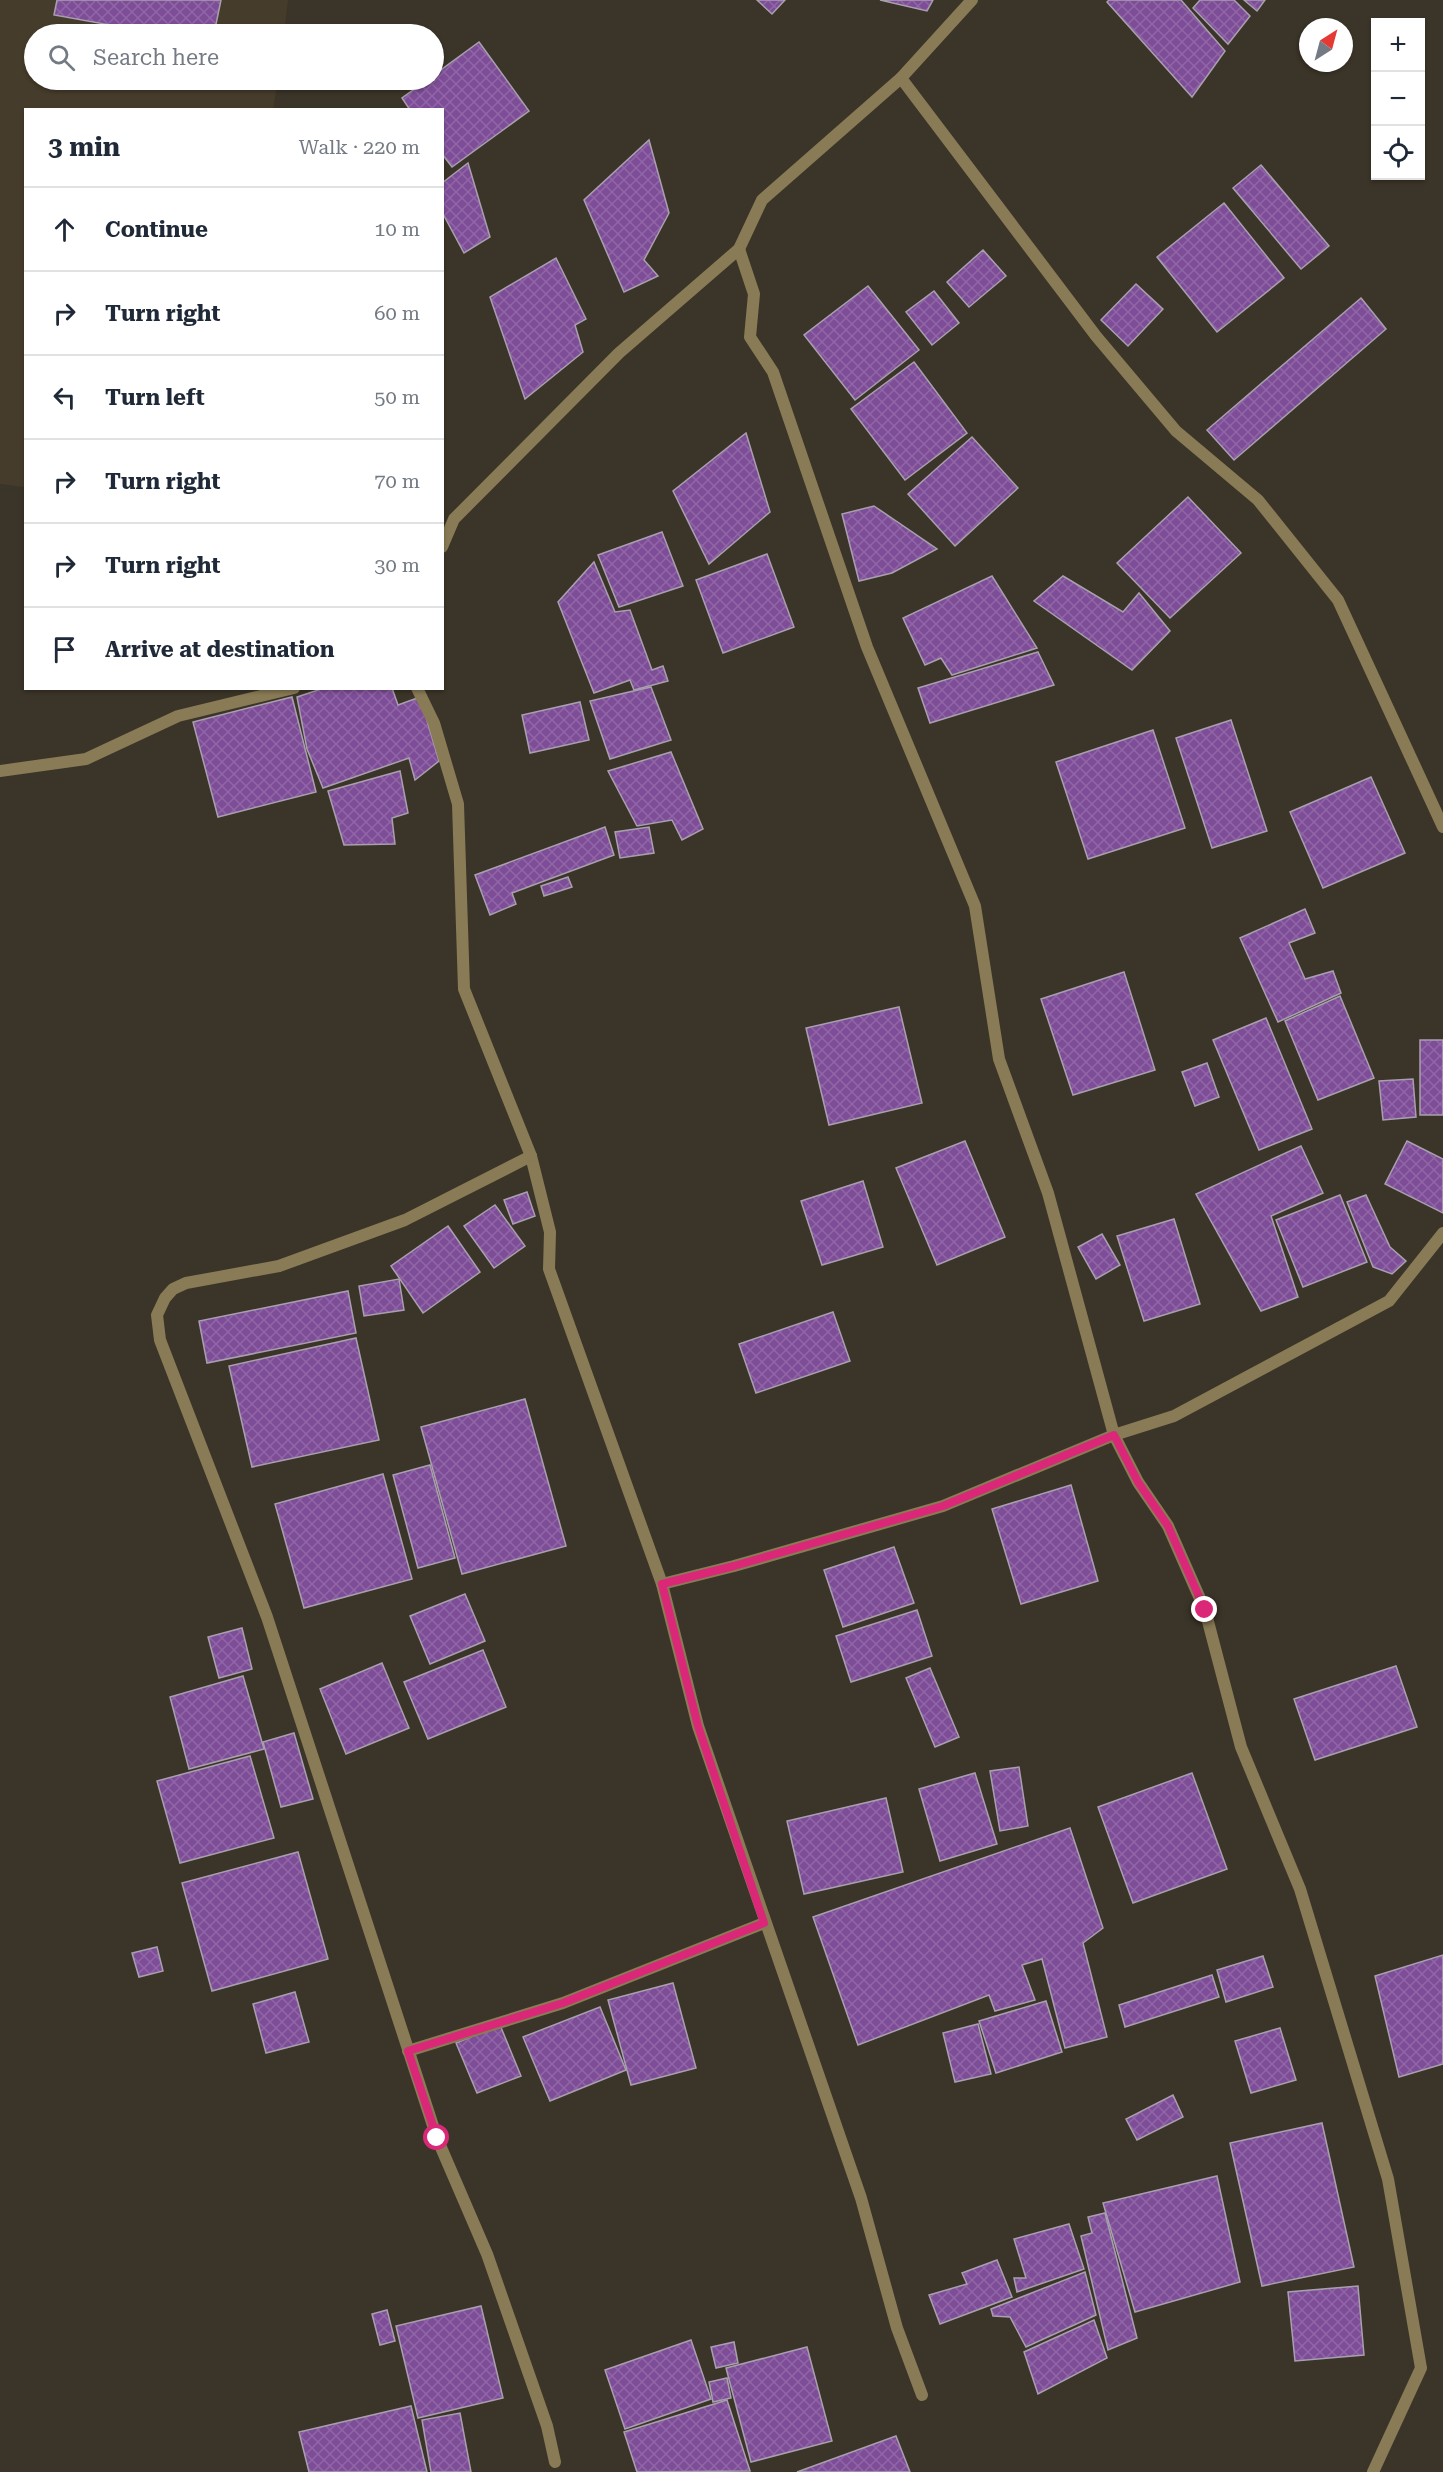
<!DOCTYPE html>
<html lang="en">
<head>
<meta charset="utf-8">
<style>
  body { margin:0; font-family:"Roboto Serif",serif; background:#f2f2f3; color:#1f2937 }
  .controls { position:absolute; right:18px; top:18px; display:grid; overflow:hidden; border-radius:0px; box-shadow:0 2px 4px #0004 }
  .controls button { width:54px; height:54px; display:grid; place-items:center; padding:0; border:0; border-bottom:2px solid #e0e1e3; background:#fff; color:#1f2937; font:30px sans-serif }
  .compass { position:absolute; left:1299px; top:18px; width:54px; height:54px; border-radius:50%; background:#fff; box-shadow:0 2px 4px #0004; rotate:36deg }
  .stop { position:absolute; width:18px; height:18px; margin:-14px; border:4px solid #db2777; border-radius:50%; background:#fff }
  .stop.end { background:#db2777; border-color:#fff; box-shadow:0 2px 6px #0008 }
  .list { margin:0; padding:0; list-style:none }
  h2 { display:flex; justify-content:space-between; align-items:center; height:78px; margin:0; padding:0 24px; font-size:26px }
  h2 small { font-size:20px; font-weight:400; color:#747a83 }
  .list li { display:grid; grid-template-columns:39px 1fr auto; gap:18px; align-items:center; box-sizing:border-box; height:84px; padding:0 24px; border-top:2px solid #e0e1e3 }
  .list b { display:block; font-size:22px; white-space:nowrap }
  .list em { font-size:20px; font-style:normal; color:#747a83 }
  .icon { flex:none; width:33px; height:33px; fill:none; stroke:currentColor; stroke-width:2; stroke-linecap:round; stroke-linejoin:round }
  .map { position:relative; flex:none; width:1443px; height:2472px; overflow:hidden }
  .search { position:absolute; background:#fff; box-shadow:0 2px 4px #0004; left:24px; top:24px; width:420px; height:66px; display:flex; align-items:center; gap:15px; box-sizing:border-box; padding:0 21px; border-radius:33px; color:#747a83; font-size:22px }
  .panel { position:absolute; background:#fff; box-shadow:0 2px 4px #0004; left:24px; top:108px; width:420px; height:582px; border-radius:0px }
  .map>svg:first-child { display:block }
</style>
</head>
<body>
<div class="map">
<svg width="1443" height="2472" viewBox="0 0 1443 2472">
  <defs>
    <pattern id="building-cross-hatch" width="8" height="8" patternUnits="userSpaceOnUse" patternTransform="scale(1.5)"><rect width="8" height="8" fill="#7e4d98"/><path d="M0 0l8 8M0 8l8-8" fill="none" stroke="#9066a6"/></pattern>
  </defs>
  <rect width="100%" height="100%" fill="#3b3428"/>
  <path fill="#463c2b" d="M0,0H288L284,34H34V80H278L273,109L26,110L25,487L0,484Z"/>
  <g fill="url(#building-cross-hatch)" stroke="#a8a0ae" stroke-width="1.5">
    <path d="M57,0H221L214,34H160L54,15Z"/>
    <path d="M757,0H785L772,14Z"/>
    <path d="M880,0H933L927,11Z"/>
    <path d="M1109,0H1181L1225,51L1192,97L1107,2Z"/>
    <path d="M1200,0H1234L1250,16L1228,44L1193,8Z"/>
    <path d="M1244,0H1265L1257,11Z"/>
    <path d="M479,42L529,111L452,167L442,154V110H410L402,98L427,80H434V75Z"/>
    <path d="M649,140L669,213L644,260L658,276L624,292L584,200Z"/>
    <path d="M468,163L490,237L464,253L442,212V183Z"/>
    <path d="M1261,165L1329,246L1301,269L1233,188Z"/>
    <path d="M1224,203L1284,278L1217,332L1157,257Z"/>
    <path d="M983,250L1006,276L969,307L947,282Z"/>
    <path d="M556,258L586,319L575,325L583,352L525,399L490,297Z"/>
    <path d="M1136,284L1163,309L1128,346L1101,320Z"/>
    <path d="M868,286L919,350L855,400L804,335Z"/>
    <path d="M934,291L959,323L932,345L906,312Z"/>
    <path d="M1361,298L1386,329L1234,460L1207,430Z"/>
    <path d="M914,362L967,433L905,480L851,409Z"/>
    <path d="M746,433L770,512L709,564L673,491Z"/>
    <path d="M972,437L1018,488L955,546L908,494Z"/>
    <path d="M1188,497L1241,553L1170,618L1117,563Z"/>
    <path d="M874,506L937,549L892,573L859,581L842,514Z"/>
    <path d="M662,532L683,586L619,607L598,555Z"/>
    <path d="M767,554L794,627L723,653L696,580Z"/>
    <path d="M594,562L615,612L630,610L652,670L663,666L668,681L634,690L630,680L594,693L558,602Z"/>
    <path d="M992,576L1037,648L952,675L941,658L925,665L903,618Z"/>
    <path d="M1063,576L1123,612L1139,593L1170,631L1132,670L1034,601Z"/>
    <path d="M1038,652L1054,685L930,723L918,688Z"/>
    <path d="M651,687L671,740L610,759L590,701Z"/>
    <path d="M324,688H392L398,705L420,697L439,761L415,780L409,758L323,788L307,749L297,697Z"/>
    <path d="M292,697L316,792L218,817L193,722Z"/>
    <path d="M580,702L589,740L530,753L522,715Z"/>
    <path d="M1231,720L1267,831L1212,848L1176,738Z"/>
    <path d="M1153,730L1185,828L1088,859L1056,762Z"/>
    <path d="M671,752L703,829L682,840L672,820L637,826L608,771Z"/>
    <path d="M400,771L408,813L392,818L395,844L344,845L328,791Z"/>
    <path d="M1371,777L1405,853L1323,888L1290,812Z"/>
    <path d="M605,827L614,855L512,893L516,904L490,915L475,875Z"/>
    <path d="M649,827L654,853L620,858L615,832Z"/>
    <path d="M568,877L572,887L544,896L541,886Z"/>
    <path d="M1305,909L1315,933L1289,943L1305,979L1333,971L1341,993L1278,1022L1240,938Z"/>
    <path d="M1124,972L1155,1070L1073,1095L1041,999Z"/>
    <path d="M1340,996L1374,1078L1318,1100L1285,1021Z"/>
    <path d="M899,1007L922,1103L829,1125L806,1028Z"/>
    <path d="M1266,1018L1312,1129L1259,1150L1213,1040Z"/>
    <rect x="1420" y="1040" width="23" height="75"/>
    <path d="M1207,1063L1219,1097L1195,1106L1182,1072Z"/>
    <path d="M1413,1079L1416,1117L1383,1120L1379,1081Z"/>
    <path d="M965,1141L1005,1237L937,1265L896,1168Z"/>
    <path d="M1407,1141L1443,1159V1213L1385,1184Z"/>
    <path d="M1301,1146L1323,1193L1271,1216L1298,1297L1261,1311L1196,1194Z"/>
    <path d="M863,1181L883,1247L822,1265L801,1201Z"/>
    <path d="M527,1192L535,1216L513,1224L504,1200Z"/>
    <path d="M1340,1195L1367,1262L1303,1287L1276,1220Z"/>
    <path d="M1366,1195L1390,1247L1406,1261L1392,1274L1373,1267L1347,1202Z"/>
    <path d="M495,1205L525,1246L494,1268L464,1226Z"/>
    <path d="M1174,1219L1200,1304L1144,1321L1117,1236Z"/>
    <path d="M448,1226L480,1272L423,1313L391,1266Z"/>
    <path d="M1102,1234L1120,1265L1096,1279L1078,1247Z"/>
    <path d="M399,1279L404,1310L364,1316L359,1286Z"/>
    <path d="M348,1291L356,1333L207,1363L199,1321Z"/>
    <path d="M833,1312L850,1361L756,1393L739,1344Z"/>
    <path d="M356,1338L379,1440L252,1467L229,1366Z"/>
    <path d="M525,1399L566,1546L462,1574L421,1427Z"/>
    <path d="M430,1465L455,1558L418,1568L393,1475Z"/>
    <path d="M383,1474L412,1579L304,1608L275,1504Z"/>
    <path d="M1071,1485L1098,1581L1021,1604L992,1509Z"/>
    <path d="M894,1547L914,1603L843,1627L824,1570Z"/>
    <path d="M465,1594L485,1641L430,1664L410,1616Z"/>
    <path d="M917,1610L932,1656L851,1682L836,1636Z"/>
    <path d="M242,1628L252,1669L219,1678L208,1637Z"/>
    <path d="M483,1650L506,1707L428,1739L404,1682Z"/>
    <path d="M382,1663L409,1728L346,1754L320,1689Z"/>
    <path d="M1396,1666L1417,1727L1315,1760L1294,1699Z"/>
    <path d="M930,1668L959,1737L935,1747L906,1678Z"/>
    <path d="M243,1676L264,1749L189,1769L170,1697Z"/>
    <path d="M294,1733L313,1799L281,1807L263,1742Z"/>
    <path d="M250,1756L274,1838L180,1863L157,1781Z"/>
    <path d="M1019,1767L1028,1826L1000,1831L990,1771Z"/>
    <path d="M975,1773L997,1844L940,1861L919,1789Z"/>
    <path d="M1192,1773L1227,1869L1133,1903L1098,1807Z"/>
    <path d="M886,1798L903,1872L804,1894L787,1821Z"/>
    <path d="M1070,1828L1103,1928L1083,1943L1107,2037L1065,2048L1042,1959L1022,1965L1035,2000L995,2011L989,1995L858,2045L813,1917Z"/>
    <path d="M298,1852L328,1959L212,1991L182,1883Z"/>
    <path d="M157,1947L163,1971L139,1977L132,1953Z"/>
    <path d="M1443,1955V2064L1399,2077L1375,1976Z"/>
    <path d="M1263,1956L1273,1987L1226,2002L1217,1970Z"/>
    <path d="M1212,1975L1219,1997L1125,2027L1119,2005Z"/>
    <path d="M673,1983L696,2068L631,2085L608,2000Z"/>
    <path d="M295,1992L309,2042L266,2053L253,2004Z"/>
    <path d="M1046,2001L1062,2052L996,2073L979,2021Z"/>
    <path d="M600,2007L626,2070L550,2101L523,2037Z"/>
    <path d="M978,2024L991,2074L955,2082L943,2033Z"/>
    <path d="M500,2025L521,2076L477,2093L456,2043Z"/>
    <path d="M1280,2028L1296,2080L1251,2093L1235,2041Z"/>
    <path d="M1173,2095L1183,2117L1137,2140L1126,2119Z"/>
    <path d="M1322,2123L1354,2267L1262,2286L1230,2143Z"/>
    <path d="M1217,2176L1240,2282L1135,2312L1103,2203Z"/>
    <path d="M1105,2213L1137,2338L1108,2350L1081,2236L1092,2233L1088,2217Z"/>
    <path d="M1069,2224L1084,2269L1017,2292L1014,2278H1026L1014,2239Z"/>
    <path d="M997,2260L1012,2297L940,2324L929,2295L967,2284L962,2273Z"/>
    <path d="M1085,2272L1096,2315L1026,2347L1010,2317L993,2316L991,2309Z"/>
    <path d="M1358,2286L1364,2355L1295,2361L1288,2292Z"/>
    <path d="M481,2306L503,2398L418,2418L396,2326Z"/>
    <path d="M387,2310L395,2341L380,2345L372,2314Z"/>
    <path d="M1094,2320L1107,2358L1038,2394L1024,2352Z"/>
    <path d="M691,2340L711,2399L625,2429L605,2370Z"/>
    <path d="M734,2342L738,2363L716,2368L711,2347Z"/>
    <path d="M807,2347L832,2441L751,2462L726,2368Z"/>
    <path d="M727,2378L731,2398L713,2402L709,2382Z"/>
    <path d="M727,2400L750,2471L637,2472L624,2432Z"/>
    <path d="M411,2406L427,2472H309L299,2432Z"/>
    <path d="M460,2413L471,2472H431L422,2420Z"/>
    <path d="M896,2436L910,2472H797Z"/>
  </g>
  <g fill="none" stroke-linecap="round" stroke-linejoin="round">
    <g stroke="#887b55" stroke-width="12">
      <path d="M901,78L1096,336L1176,431L1258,500L1338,600L1443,827"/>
      <path d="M739,249L762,200L901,78L972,0"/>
      <path d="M442,547L454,519L619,353L739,249L754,294L750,337L773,372L867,647L975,906L999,1059L1048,1193L1114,1435L1138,1482L1168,1526L1205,1610L1241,1747L1300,1889L1388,2179L1421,2368L1373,2472"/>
      <path d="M417,688L434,723L458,804L464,989L531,1156L550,1232L549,1269L662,1584L698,1726L861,2198L897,2328L922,2395"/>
      <path d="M0,771L86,759L178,716L294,688"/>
      <path d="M531,1156L405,1220L279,1266L186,1283L173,1289L165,1298L157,1315L160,1340L267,1617L437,2138L487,2254L547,2426L555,2462"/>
      <path d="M662,1584L734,1566L943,1506L1114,1435L1174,1416L1389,1301L1443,1233"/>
      <path d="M408,2051L563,2003L764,1923"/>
    </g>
  </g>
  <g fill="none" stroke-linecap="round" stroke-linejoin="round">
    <path stroke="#db2777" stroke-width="8" d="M437,2138L408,2051L563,2003L764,1923L698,1726L662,1584L734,1566L943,1506L1114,1435L1138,1482L1168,1526L1205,1610"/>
  </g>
</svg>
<div class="controls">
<button>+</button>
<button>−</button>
<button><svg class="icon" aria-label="locate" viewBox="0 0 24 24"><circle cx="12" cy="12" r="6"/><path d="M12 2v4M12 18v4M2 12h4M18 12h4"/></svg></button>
</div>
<svg class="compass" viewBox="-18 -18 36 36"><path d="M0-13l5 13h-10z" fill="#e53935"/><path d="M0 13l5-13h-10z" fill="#747a83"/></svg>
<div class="stop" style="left:437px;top:2138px"></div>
<div class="stop end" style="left:1205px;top:1610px"></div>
<div class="search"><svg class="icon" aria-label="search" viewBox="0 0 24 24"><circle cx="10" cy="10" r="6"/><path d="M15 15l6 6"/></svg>Search here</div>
<section class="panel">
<h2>3 min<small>Walk · 220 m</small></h2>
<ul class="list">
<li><svg class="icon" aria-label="ahead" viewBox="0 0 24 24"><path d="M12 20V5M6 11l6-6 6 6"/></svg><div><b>Continue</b></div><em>10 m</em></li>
<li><svg class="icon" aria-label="right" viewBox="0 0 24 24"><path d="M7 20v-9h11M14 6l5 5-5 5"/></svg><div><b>Turn right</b></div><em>60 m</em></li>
<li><svg class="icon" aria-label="left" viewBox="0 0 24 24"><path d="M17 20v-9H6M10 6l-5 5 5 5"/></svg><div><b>Turn left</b></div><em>50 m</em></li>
<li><svg class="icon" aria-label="right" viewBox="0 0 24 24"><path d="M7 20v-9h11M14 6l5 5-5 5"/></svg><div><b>Turn right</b></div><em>70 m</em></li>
<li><svg class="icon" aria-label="right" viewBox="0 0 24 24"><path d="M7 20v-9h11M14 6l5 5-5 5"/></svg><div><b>Turn right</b></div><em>30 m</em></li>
<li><svg class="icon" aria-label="arrive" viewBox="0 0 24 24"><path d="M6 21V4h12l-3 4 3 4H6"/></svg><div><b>Arrive at destination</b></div></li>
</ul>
</section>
</div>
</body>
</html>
